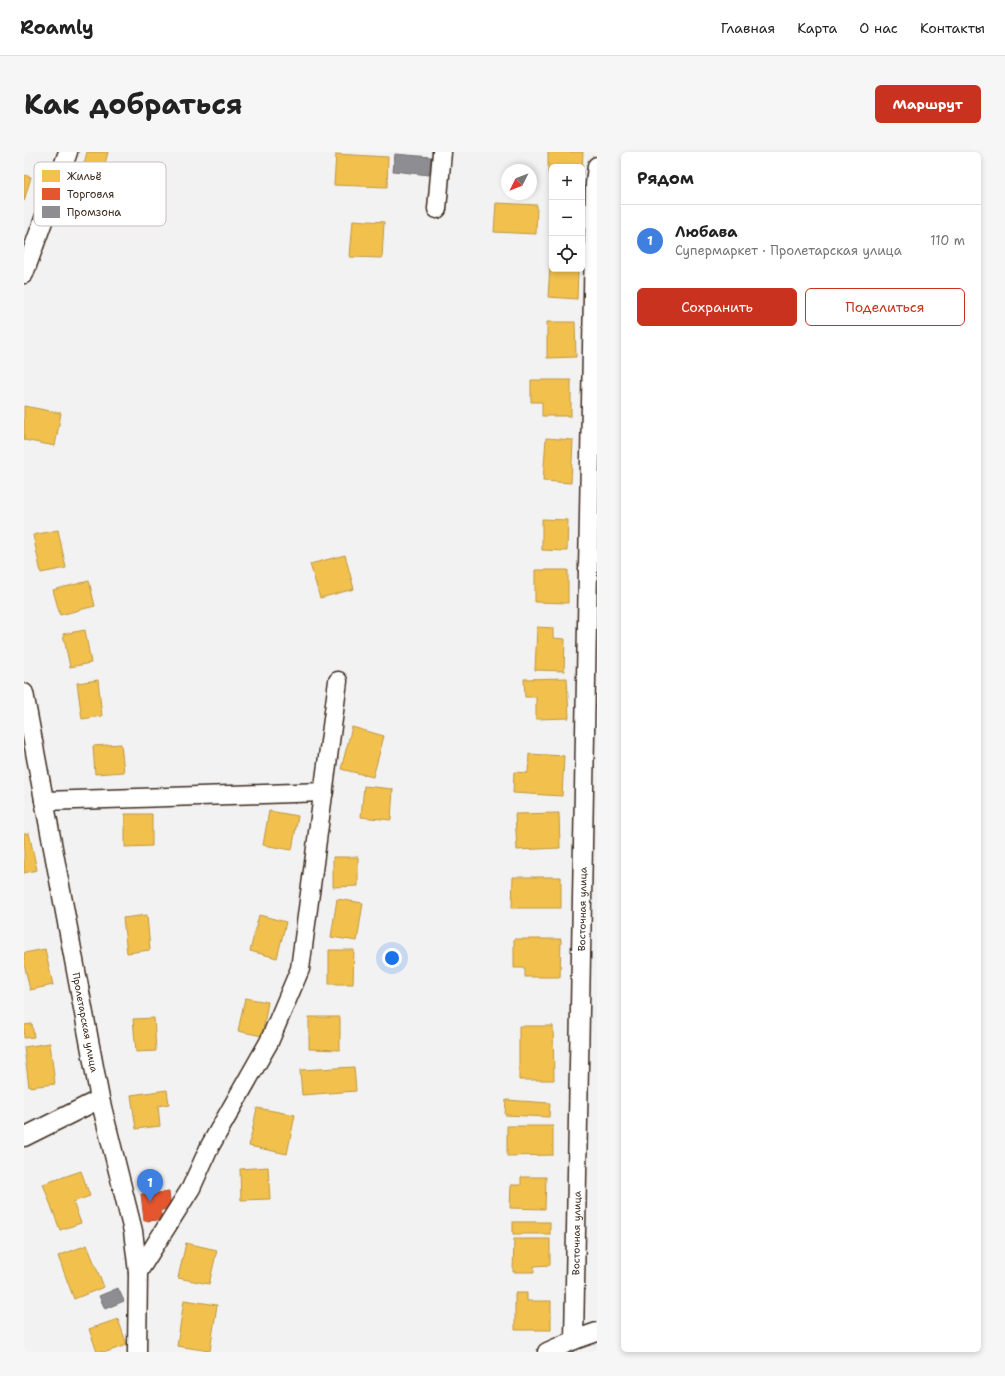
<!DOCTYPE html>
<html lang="ru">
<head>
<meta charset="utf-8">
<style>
  body { margin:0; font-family:"Shantell Sans",sans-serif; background:#f6f6f6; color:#222 }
  .controls { position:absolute; right:12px; top:12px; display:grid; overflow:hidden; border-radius:6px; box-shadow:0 2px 6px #0003 }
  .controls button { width:36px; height:36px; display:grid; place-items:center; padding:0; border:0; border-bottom:1px solid #e0e0e0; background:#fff; color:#222; font:20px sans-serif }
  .compass { position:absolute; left:477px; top:12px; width:36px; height:36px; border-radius:50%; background:#fff; box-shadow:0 2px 6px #0003; rotate:228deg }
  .you { position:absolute; left:368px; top:806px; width:14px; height:14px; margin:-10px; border:3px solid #fff; border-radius:50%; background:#1a73e8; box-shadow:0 0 0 6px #1a73e833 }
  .badge { display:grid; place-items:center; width:26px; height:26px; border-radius:50%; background:#c8321e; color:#fff; font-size:13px; font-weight:700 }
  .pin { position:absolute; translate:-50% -33px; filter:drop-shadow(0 1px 2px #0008) }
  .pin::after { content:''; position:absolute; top:21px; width:14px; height:12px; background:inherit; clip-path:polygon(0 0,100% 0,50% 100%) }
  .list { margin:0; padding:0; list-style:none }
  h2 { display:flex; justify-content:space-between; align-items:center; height:52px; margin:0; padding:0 16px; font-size:17px }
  h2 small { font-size:13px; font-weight:400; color:#767676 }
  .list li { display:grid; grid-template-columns:26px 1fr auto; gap:12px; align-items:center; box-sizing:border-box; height:72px; padding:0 16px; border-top:1px solid #e0e0e0 }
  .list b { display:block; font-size:15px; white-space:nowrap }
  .list p { margin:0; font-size:13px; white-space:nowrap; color:#767676 }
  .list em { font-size:13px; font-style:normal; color:#767676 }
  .actions { display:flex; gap:8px; padding:12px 16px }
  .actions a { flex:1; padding:9px 0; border:1px solid #c8321e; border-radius:6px; text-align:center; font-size:14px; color:#c8321e }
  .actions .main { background:#c8321e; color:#fff }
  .icon { flex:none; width:22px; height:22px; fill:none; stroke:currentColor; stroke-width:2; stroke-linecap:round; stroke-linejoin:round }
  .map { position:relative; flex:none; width:573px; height:1200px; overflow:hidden; border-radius:6px }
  header { display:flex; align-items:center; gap:24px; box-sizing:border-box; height:56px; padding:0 20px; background:#fff; border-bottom:1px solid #e0e0e0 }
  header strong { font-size:19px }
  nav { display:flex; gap:22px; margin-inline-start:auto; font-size:14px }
  .intro { display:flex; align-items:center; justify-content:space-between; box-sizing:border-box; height:96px; padding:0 24px }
  h1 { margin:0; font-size:28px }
  .button { padding:10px 18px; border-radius:6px; background:#c8321e; color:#fff; font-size:14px; font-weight:700 }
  main { display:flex; gap:24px; padding:0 24px }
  aside { flex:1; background:#fff; border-radius:6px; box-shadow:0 2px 6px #0003 }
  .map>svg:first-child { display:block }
</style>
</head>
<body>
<header>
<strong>Roamly</strong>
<nav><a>Главная</a><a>Карта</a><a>О нас</a><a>Контакты</a></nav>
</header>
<div class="intro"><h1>Как добраться</h1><a class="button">Маршрут</a></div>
<main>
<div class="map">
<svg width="573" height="1200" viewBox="0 0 573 1200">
  <rect width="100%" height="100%" fill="#f3f2f2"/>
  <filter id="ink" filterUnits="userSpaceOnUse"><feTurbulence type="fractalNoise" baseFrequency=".025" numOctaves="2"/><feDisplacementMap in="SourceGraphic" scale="8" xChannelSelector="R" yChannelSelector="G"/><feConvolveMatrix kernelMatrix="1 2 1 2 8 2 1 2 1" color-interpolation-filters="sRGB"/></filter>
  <g filter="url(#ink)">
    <g fill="#f2c14e" stroke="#bb9440">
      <path d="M63,0H84L80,16L60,12Z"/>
      <path d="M524,0H559L558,22V15H528V21H524Z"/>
      <path d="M312,2L364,5L363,35L310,33Z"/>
      <path d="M0,23L7,25L0,49Z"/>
      <path d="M472,51L513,53L512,82L470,80Z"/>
      <path d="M329,68L360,70L358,106L326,105Z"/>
      <path d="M526,113H528V117H554L553,147L524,145Z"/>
      <path d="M523,170H551L552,205L523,206Z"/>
      <path d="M507,228H547V264H518V250H507Z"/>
      <path d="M0,254L37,261L31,294L0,288Z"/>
      <path d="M522,286L549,288L547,331L519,329Z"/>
      <path d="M518,367L544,368L543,399L518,398Z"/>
      <path d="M34,378L42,416L17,421L9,383Z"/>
      <path d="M321,403L330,437L296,446L286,412Z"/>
      <path d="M511,418H544V451L511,450Z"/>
      <path d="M65,429L71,454L36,463L29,438Z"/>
      <path d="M513,475L529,476V486L541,487L540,519L511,518Z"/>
      <path d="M61,478L67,511L46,515L39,482Z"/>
      <path d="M543,526L545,566L512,567V545H501L500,527Z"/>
      <path d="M74,528L78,564L58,567L53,531Z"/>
      <path d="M328,575L360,584L349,625L317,617Z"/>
      <path d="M97,592L100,620L71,622L69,594Z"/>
      <path d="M505,602L540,604L538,644L489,641L490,620L504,621Z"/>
      <path d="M340,634L369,637L367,668L337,665Z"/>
      <path d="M245,659L274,664L268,698L239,693Z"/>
      <path d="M535,661L536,696L493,698L491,662Z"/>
      <path d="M101,662H128V694L101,695Z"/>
      <path d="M5,681L13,718L0,721V682Z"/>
      <path d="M309,705H334V734L309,735Z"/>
      <path d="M489,725H537V756H488Z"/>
      <path d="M313,747L339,751L333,789L307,785Z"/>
      <path d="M123,763L126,798L103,801L99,766Z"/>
      <path d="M235,763L262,770L253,806L226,799Z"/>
      <path d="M490,787H537L536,825H501V816H490Z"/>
      <path d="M21,797L29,833L6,838L0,811V801Z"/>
      <path d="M305,798H330L329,832H305Z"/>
      <path d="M221,846L244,850L238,884L214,879Z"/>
      <path d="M285,865H316V898L285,897Z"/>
      <path d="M130,866L132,899L112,900L109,867Z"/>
      <path d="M8,872L10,885L0,886V873Z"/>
      <path d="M495,874H529L530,928H495Z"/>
      <path d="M26,891L31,932L5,935L0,895Z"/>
      <path d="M330,915L332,939L278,943L276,918Z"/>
      <path d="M143,938L145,952L134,954L136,974L112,977L107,943Z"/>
      <path d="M482,948L526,951L525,965L481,963Z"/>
      <path d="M233,956L271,963L263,1002L225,994Z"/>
      <path d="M483,974H529V1003L483,1004Z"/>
      <path d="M244,1015L246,1047L217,1048L216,1017Z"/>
      <path d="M57,1019L66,1044L49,1050L57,1071L36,1078L19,1032Z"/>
      <path d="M497,1025H522L521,1057L486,1056L487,1033H497Z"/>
      <rect x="489" y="1070" width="37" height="12"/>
      <path d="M490,1087H526V1113L510,1114V1120H489Z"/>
      <path d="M162,1091L193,1098L185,1132L154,1126Z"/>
      <path d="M63,1093L80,1135L50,1147L34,1104Z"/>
      <path d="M491,1141H503V1149H527V1178H491Z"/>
      <path d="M160,1148L193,1153L186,1199L153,1194Z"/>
      <path d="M94,1167L103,1193L82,1200H73L65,1177Z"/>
    </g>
    <path fill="#e4572e" stroke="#b14a29" d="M145,1040L147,1057L137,1058V1068L120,1069L117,1042Z"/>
    <g fill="#8d8d92" stroke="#746f6f">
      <path d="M371,2L407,5L405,23L369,19Z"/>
      <path d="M94,1136L100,1149L81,1157L75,1144Z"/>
    </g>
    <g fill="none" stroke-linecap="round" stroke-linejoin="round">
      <defs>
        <g id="minor">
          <path d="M413,57L418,0"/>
          <path d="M0,122L44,0"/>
          <path id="s1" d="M0,541L76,947L109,1079L114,1120L113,1200"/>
          <path d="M20,649L300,640"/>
          <path d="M0,985L76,947"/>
          <path d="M114,1120L167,1036L186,994L245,890L276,817L314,529"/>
          <path id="s2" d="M550,1188L571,32L573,14"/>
          <path d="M523,1200L550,1188L573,1180"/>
        </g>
      </defs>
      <use href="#minor" stroke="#3b2a1e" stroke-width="21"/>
      <use href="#minor" stroke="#fff" stroke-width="18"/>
    </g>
  </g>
  <g text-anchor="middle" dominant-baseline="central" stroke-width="4" stroke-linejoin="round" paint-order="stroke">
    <g font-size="10" fill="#3b2a1e" stroke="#fff">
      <text stroke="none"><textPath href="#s2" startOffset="431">Восточная улица</textPath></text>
      <text stroke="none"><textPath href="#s1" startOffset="335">Пролетарская улица</textPath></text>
      <text stroke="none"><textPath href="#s2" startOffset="107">Восточная улица</textPath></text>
    </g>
  </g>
  <rect x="10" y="10" width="132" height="64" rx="6" fill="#fff" stroke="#c4bfbc" stroke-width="1"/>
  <rect x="18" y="18" width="18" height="12" fill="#f2c14e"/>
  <rect x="18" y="36" width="18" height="12" fill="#e4572e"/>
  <rect x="18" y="54" width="18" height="12" fill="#8d8d92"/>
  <g font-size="11" fill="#3b2a1e">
    <text x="43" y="28">Жильё</text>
    <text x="43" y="46">Торговля</text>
    <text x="43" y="64">Промзона</text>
  </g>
</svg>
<div class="controls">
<button>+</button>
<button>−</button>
<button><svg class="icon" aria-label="locate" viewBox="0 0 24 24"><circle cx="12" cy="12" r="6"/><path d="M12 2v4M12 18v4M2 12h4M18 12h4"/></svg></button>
</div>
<svg class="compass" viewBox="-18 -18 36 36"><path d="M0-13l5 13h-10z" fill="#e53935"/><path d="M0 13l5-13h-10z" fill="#767676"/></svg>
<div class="you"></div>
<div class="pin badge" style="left:126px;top:1050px;background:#3f7fe0">1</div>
</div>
<aside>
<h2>Рядом<small></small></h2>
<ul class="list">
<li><span class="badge" style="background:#3f7fe0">1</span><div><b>Любава</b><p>Супермаркет · Пролетарская улица</p></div><em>110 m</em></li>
</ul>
<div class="actions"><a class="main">Сохранить</a><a>Поделиться</a></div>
</aside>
</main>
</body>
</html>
